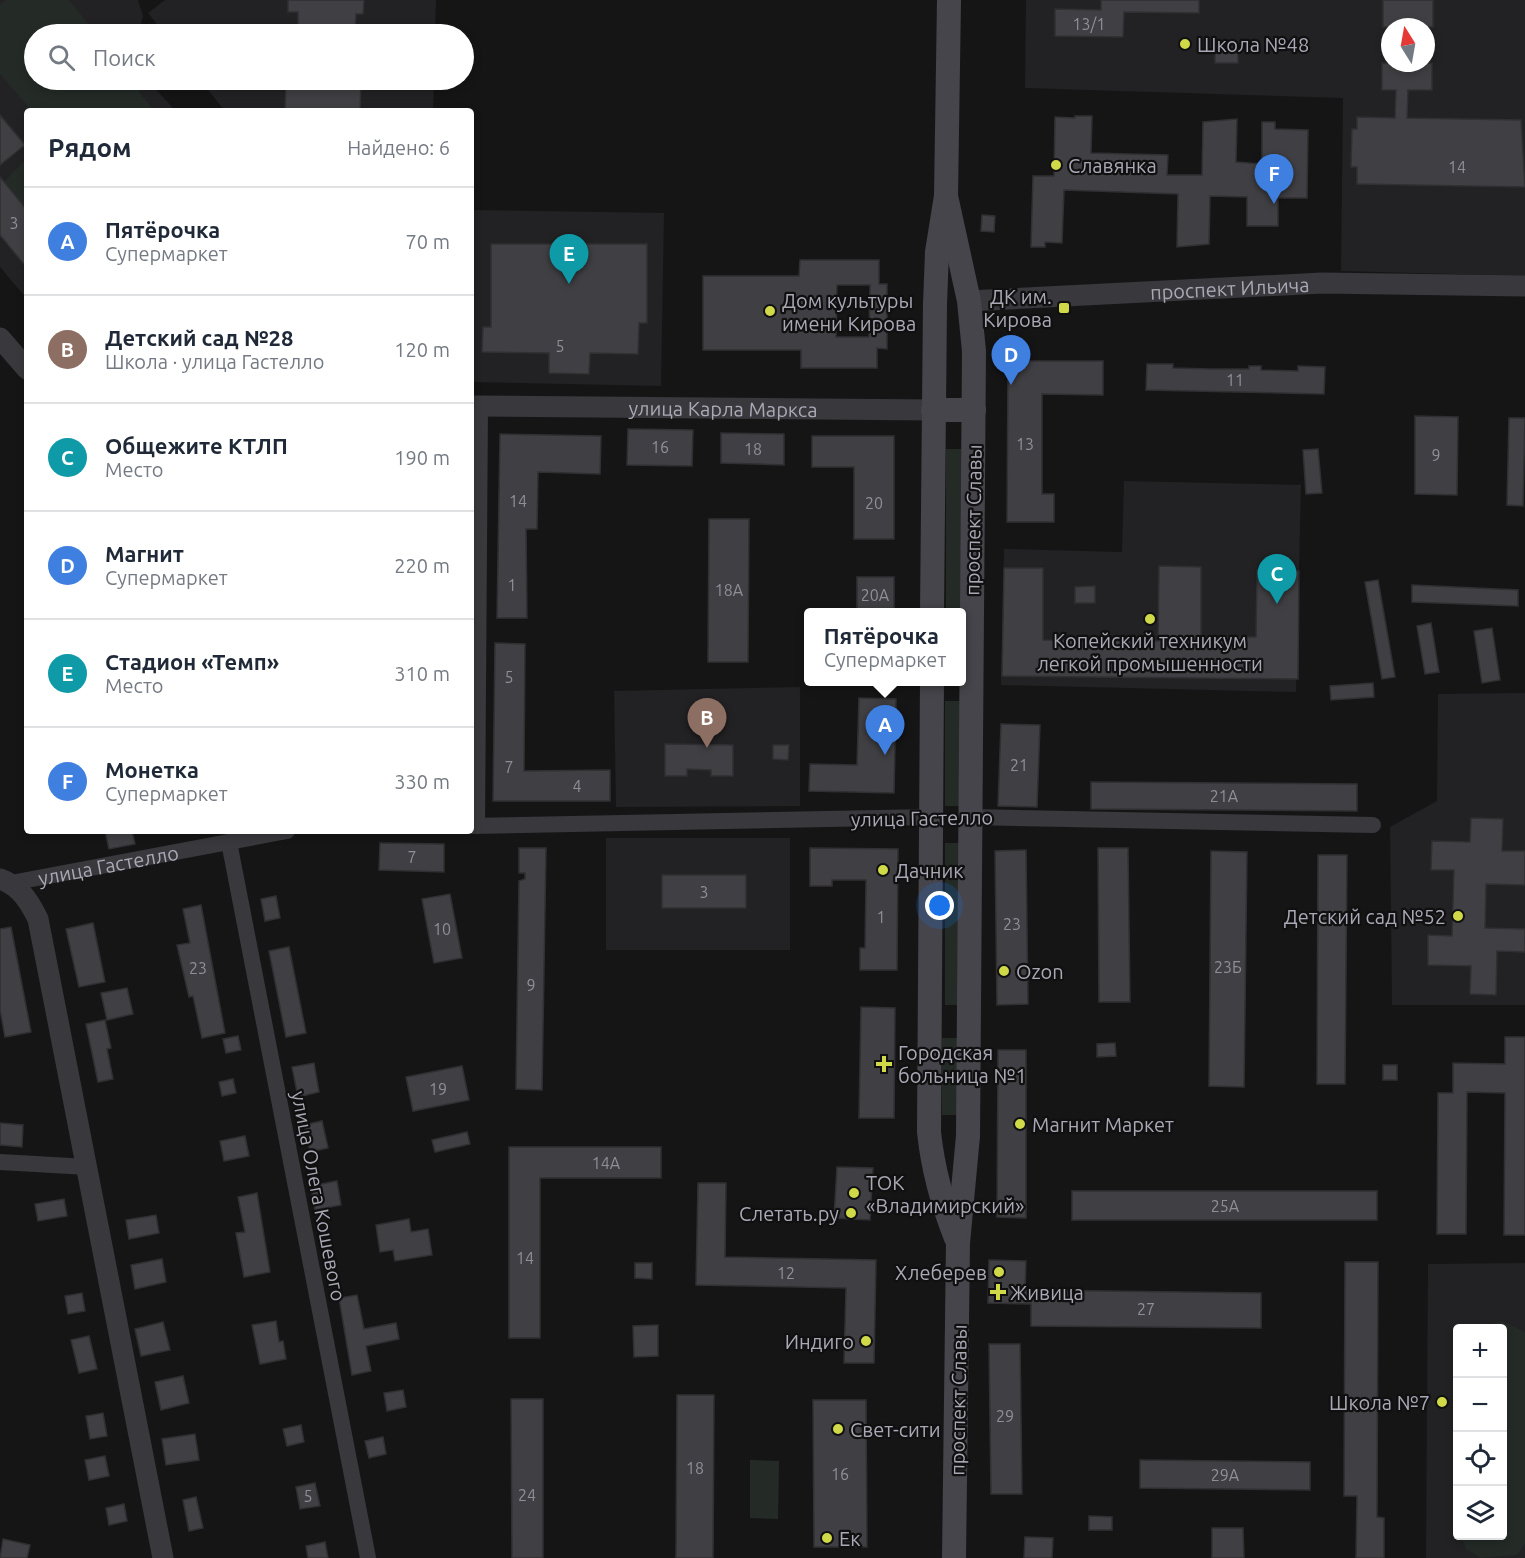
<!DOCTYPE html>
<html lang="ru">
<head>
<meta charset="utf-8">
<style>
  body { margin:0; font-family:Ubuntu,sans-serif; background:#f6f6f7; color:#1f2937 }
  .controls { position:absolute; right:18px; bottom:18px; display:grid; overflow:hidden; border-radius:6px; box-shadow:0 3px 9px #0003 }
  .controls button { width:54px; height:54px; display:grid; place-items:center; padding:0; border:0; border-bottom:2px solid #e0e1e3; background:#fff; color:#1f2937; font:30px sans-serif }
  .compass { position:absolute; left:1381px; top:18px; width:54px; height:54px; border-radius:50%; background:#fff; box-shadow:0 3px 9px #0003; rotate:349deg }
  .you { position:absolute; left:940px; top:906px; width:21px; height:21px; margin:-15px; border:4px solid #fff; border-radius:50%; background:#1a73e8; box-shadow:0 0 0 9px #1a73e833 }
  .badge { display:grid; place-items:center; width:39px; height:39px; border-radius:50%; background:#7c3aed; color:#fff; font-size:20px; font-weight:700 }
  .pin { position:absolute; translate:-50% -50px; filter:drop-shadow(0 2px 3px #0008) }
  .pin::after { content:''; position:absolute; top:32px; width:21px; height:18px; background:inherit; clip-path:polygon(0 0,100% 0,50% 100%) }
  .popup { position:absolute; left:804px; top:608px; width:162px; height:78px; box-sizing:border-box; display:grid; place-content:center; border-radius:6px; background:#fff; filter:drop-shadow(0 2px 4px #0005); font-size:20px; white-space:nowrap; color:#747a83 }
  .popup b { font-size:22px; color:#1f2937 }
  .popup::after { content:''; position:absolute; left:50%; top:100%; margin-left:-12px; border:12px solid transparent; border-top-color:#fff }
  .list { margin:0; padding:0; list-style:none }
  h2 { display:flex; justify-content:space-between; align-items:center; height:78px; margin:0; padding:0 24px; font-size:26px }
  h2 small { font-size:20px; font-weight:400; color:#747a83 }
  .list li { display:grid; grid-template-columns:39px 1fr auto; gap:18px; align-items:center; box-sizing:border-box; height:108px; padding:0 24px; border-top:2px solid #e0e1e3 }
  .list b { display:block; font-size:22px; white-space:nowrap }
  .list p { margin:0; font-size:20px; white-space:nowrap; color:#747a83 }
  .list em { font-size:20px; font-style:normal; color:#747a83 }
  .icon { flex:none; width:33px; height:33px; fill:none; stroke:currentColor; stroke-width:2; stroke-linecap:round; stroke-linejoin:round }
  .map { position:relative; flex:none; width:1525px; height:1558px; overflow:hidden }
  .search { position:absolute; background:#fff; box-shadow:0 3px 9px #0003; left:24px; top:24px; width:450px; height:66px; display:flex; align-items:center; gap:15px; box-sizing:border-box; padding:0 21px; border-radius:33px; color:#747a83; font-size:22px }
  .panel { position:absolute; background:#fff; box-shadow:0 3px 9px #0003; left:24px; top:108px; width:450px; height:726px; border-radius:6px }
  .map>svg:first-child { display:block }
</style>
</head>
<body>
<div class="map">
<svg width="1525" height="1558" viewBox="0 0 1525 1558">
  <rect width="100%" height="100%" fill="#161516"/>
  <g fill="#222123" fill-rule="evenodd">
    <path d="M0,0H138L143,16L138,34H34V80H147L176,111H27V299L0,267Z"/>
    <path d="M165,0H436L435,34H165L148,13Z"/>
    <path d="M1026,0H1525V276L1341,271L1343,98L1025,88ZM1390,27H1426V63H1390Z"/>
    <path d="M200,80H434L433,111H225Z"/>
    <path d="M471,210L664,213L661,386L471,382Z"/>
    <path d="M1124,481L1301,485L1296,692L1001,685L1004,549L1122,552Z"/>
    <path d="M800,687V806L616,807L614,691Z"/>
    <path d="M1525,693V1005H1392L1390,827L1437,801L1438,694Z"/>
    <rect x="606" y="838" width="184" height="112"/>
    <path d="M1525,1263V1558H1426L1428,1264ZM1458,1328H1502V1536H1458Z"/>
  </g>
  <g fill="#242b27">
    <path d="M6,0H69L96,34H34V80H130L154,111H32L0,74V5Z"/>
    <path d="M27,158V212L3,183Z"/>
    <path d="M946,449H966L962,612H946Z"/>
    <rect x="945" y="701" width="18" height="105"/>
    <path d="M945,843H963L962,1005H945Z"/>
    <rect x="942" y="1038" width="18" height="77"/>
    <path d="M1502,1321L1525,1332V1543L1517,1555L1481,1558L1466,1549L1461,1536H1502V1328H1477Z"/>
    <path d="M750,1460L779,1461L778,1519L750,1518Z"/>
  </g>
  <g fill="#403f43" stroke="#302f32" stroke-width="1.5" fill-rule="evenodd">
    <path d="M288,0H364L363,14H356L355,34H298V12H288Z"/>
    <path d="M1101,0H1199V13L1124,12L1123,37L1055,36V9L1101,10Z"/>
    <rect x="1383" y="0" width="50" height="27"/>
    <rect x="1215" y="47" width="23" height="16"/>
    <path d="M1382,63H1432V90H1408L1407,118L1521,120L1525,187L1357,184V167H1351L1352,129H1357V117L1395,118L1396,90H1382Z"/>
    <path d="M286,80H361L360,111H285Z"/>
    <path d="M0,115L25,145L0,165Z"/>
    <path d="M1075,116H1092L1091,153L1168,155L1167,175H1202L1203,122L1237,119L1236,162L1262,164V122H1275V129L1308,130L1307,198H1278V226H1247V197L1210,196L1209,244L1177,247L1178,194L1064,190L1062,243L1045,242V247H1031L1033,176H1054L1055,117L1075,118Z"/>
    <path d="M0,177L27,210V268L0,235Z"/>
    <path d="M982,215L995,216L994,232L981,231Z"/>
    <path d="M491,244H647V323H639L638,354L590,353L589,374L549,373V353L482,352L483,327H491Z"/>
    <path d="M800,260H879V284H887V349L877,348V368H801V350H703V276H799ZM837,285H870L869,337H836Z"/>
    <path d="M1008,361H1103V395L1042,394V494H1054V522H1007Z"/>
    <path d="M1147,364H1173V368L1211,369H1249V366H1261V370L1298,371V366L1325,367L1324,394L1146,390Z"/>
    <path d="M1415,416L1458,417L1457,495L1415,494Z"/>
    <path d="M1509,418H1525L1523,506L1507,505Z"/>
    <path d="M628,429L693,430L692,466L627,465Z"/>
    <path d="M721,433L784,434V465L721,463Z"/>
    <path d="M500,434L601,436L600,474L538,472L537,529H526L527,618H497Z"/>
    <path d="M812,436H894V539H854V467H812Z"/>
    <path d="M1318,449L1322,493L1306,494L1303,450Z"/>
    <path d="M709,519H749L748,662H708Z"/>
    <path d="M1159,566L1201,567V637H1256L1257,570L1299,571L1298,679L1002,676L1004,568H1043V640L1158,641Z"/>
    <rect x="857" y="577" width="37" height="35"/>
    <path d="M1378,580L1395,677L1382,679L1365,582Z"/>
    <path d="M1412,585L1518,590V606L1412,602Z"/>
    <path d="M1095,586V603H1075V587Z"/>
    <path d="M1431,623L1439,672L1425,674L1417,626Z"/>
    <path d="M1492,628L1500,680L1482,683L1474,631Z"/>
    <path d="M495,643L525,644L524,771L610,770V801H493Z"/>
    <path d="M1373,683L1374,697L1331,700L1330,686Z"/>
    <path d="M859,698L896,699L894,793L809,791L810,764L857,765Z"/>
    <path d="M1001,724L1040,725L1037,807L998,806Z"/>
    <path d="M665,744L733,745V776H711V770L687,769V776H665Z"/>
    <path d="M773,745H789L788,760L773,759Z"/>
    <path d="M1091,782L1357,784V811L1091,809Z"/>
    <path d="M1471,818L1503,819L1502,851H1525V885L1486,884L1485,928L1525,929V952L1497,951L1496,995L1470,994L1471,966L1428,965V935L1452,936L1454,870H1431L1432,841L1470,842Z"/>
    <path d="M105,831H132L135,844L109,849Z"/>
    <path d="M380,843L444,844V872L379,870Z"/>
    <path d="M519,848H546L542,1090L516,1089L519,881L525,879V873H519Z"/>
    <path d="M810,848L898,849L897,970H860V948H865L866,880H832V886H810Z"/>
    <path d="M1098,848H1128L1130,1002H1099Z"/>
    <path d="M1026,850L1028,1004L997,1005L995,851Z"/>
    <path d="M1211,851L1247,852L1244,1087L1209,1086Z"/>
    <path d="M1318,855H1347L1345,1084H1317Z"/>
    <rect x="662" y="875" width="84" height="33"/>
    <path d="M450,894L462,958L434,963L422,899Z"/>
    <path d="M276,896L280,918L265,921L261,899Z"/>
    <path d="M201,905L225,1033L202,1038L193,996L189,997L177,945L190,943L183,909Z"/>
    <path d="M93,923L105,982L79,987L66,929Z"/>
    <path d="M11,927L31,1032L5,1037L0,1010V929Z"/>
    <path d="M289,947L306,1033L286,1037L269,951Z"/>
    <path d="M127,988L133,1014L107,1020L101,993Z"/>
    <path d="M861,1007L895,1008L894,1118H859Z"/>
    <path d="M105,1020L111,1048L107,1049L113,1079L98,1082L86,1024Z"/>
    <path d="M238,1036L241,1050L226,1053L223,1039Z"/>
    <path d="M1505,1037H1525V1235H1504L1505,1093L1467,1092L1466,1234H1437L1438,1093H1453V1063L1505,1064Z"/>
    <path d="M1115,1043L1116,1056L1097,1057V1044Z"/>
    <path d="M998,1050H1026V1218L997,1217Z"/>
    <path d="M314,1063L319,1092L298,1097L292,1067Z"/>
    <rect x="1383" y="1065" width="14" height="15"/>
    <path d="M462,1066L469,1100L413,1111L406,1077Z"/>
    <path d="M233,1079L236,1093L222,1096L219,1082Z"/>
    <path d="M322,1121L328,1148L310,1152L304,1125Z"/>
    <path d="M0,1123L23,1125L22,1147L0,1145Z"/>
    <path d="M467,1132L470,1144L435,1152L432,1140Z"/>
    <path d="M245,1136L249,1156L224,1161L220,1141Z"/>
    <path d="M509,1147H661V1178H540V1338H509Z"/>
    <path d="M837,1167L873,1168L870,1220L834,1218Z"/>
    <path d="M337,1181L341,1205L315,1210L311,1186Z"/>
    <path d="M698,1183H726L725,1257L876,1260L874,1363H844L846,1288L696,1285Z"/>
    <rect x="1072" y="1191" width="305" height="29"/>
    <path d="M257,1193L270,1272L244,1277L236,1233L245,1232L238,1197Z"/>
    <path d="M64,1199L67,1216L38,1221L35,1204Z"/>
    <path d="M156,1215L159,1233L129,1239L126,1220Z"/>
    <path d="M409,1219L411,1232L428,1229L432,1255L395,1261L393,1250L380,1252L376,1225Z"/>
    <path d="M162,1259L166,1282L135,1289L131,1265Z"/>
    <path d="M989,1260L1026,1261L1025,1290L1261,1293V1328L1031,1326V1304L988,1303Z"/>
    <path d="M1345,1262H1378L1377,1517L1384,1518V1558H1356L1357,1496H1344Z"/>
    <path d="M635,1263H652V1279L635,1278Z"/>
    <path d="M82,1293L85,1311L68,1314L65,1296Z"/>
    <path d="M357,1295L364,1329L396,1323L399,1339L366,1346L371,1371L352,1375L339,1298Z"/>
    <path d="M276,1321L279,1342L283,1341L286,1359L260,1364L252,1325Z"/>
    <path d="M163,1322L170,1350L141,1356L135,1329Z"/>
    <path d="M658,1325V1356L634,1357L633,1326Z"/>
    <path d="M89,1336L97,1369L79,1373L71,1340Z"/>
    <path d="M989,1344H1020L1022,1494H991Z"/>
    <path d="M183,1376L189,1403L161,1410L155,1382Z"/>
    <path d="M403,1390L406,1407L387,1411L384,1393Z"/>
    <path d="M677,1395H714L713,1558H676Z"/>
    <path d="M511,1399H543V1558H512Z"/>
    <path d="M813,1400H866L867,1547H814Z"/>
    <path d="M103,1413L107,1436L90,1439L86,1416Z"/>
    <path d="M301,1425L304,1442L287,1446L283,1429Z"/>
    <path d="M195,1434L199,1460L166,1465L162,1439Z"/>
    <path d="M383,1437L386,1454L369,1458L365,1441Z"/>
    <path d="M105,1456L109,1476L89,1480L85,1460Z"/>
    <path d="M1140,1460L1310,1462V1490L1140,1488Z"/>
    <path d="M315,1483L320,1506L300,1509L296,1487Z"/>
    <path d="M196,1497L203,1528L189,1531L183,1500Z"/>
    <path d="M124,1504L127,1521L109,1525L106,1508Z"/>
    <path d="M1089,1516L1112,1517V1530H1089Z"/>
    <path d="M1212,1528H1243L1244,1558H1212Z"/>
    <path d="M1025,1537L1053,1538L1052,1558H1024Z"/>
    <path d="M3,1539L30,1545L27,1558H0Z"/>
    <path d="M325,1542L328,1558H308L306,1546Z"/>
  </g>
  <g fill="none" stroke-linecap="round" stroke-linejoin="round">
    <g stroke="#39383d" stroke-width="16">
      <path d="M970,817L1373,825"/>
      <path d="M471,826L931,817"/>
      <path d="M477,826L480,406"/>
      <path d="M229,842L368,1558"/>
      <path id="s1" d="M11,883L287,831"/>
      <path d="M0,1162L88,1167"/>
    </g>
    <g stroke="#39383d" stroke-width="21">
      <path id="s2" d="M969,301L1322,283L1525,286"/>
      <path d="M0,338L27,369"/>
      <path id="s3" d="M471,406L933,410"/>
      <path d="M0,879C20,886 29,901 38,919L163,1558"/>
    </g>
    <g stroke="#46454b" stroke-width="24">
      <path d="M946,196L969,301L974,351L968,1136L958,1243L954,1558"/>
      <path d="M933,410H974"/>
      <path d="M932,612L935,304L937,252L946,196L949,0"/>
      <path d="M932,682L929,1132C933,1170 942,1203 956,1238"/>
    </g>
  </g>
  <g fill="#d0da49" stroke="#111011" stroke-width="2">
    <circle cx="1185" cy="44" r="6"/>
    <circle cx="1056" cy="165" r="6"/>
    <rect x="1058" y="302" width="12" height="12" rx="3"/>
    <circle cx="770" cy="311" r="6"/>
    <circle cx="1150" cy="619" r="6"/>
    <circle cx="883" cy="870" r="6"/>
    <circle cx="1458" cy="916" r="6"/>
    <circle cx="1004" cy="971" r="6"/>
    <path d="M881 1055h6v6h6v6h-6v6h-6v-6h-6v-6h6z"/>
    <circle cx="1020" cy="1124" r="6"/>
    <circle cx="854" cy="1193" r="6"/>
    <circle cx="851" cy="1213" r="6"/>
    <circle cx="999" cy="1272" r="6"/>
    <path d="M995 1283h6v6h6v6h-6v6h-6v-6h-6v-6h6z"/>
    <circle cx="866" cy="1341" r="6"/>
    <circle cx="1442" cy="1402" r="6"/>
    <circle cx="838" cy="1429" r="6"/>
    <circle cx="827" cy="1538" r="6"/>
  </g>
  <g text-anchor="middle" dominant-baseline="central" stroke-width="4.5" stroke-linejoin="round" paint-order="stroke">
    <g font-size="16" fill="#908e98">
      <text x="1089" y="24">13/1</text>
      <text x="1457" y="167">14</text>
      <text x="14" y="223">3</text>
      <text x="560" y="346">5</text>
      <text x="1235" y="380">11</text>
      <text x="1025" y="444">13</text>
      <text x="660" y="447">16</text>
      <text x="753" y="449">18</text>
      <text x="1436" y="455">9</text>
      <text x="518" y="501">14</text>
      <text x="874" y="503">20</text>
      <text x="512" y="585">1</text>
      <text x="729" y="590">18А</text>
      <text x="875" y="595">20А</text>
      <text x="509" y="677">5</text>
      <text x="1019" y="765">21</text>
      <text x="509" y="767">7</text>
      <text x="577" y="786">4</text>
      <text x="1224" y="796">21А</text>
      <text x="412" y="857">7</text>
      <text x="704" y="892">3</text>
      <text x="881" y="917">1</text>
      <text x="1012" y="924">23</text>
      <text x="442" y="929">10</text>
      <text x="1228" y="967">23Б</text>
      <text x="198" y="968">23</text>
      <text x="531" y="985">9</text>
      <text x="438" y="1089">19</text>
      <text x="606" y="1163">14А</text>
      <text x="1225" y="1206">25А</text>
      <text x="525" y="1258">14</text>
      <text x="786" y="1273">12</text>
      <text x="1146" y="1309">27</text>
      <text x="1005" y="1416">29</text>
      <text x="695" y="1468">18</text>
      <text x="840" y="1474">16</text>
      <text x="1225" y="1475">29А</text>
      <text x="527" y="1495">24</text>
      <text x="308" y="1496">5</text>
    </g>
    <g font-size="20" fill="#aaa8b5" stroke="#111011" text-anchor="start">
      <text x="1197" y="44">Школа №48</text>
      <text x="1068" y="165">Славянка</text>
      <text x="1052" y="296" text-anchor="end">ДК им.<tspan x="1052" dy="23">Кирова</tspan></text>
      <text x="782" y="300">Дом культуры<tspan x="782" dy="23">имени Кирова</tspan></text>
      <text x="1150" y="640" text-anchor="middle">Копейский техникум<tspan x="1150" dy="23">легкой промышенности</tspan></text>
      <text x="895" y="870">Дачник</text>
      <text x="1446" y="916" text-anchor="end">Детский сад №52</text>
      <text x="1016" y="971">Ozon</text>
      <text x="898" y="1052">Городская<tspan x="898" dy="23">больница №1</tspan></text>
      <text x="1032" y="1124">Магнит Маркет</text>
      <text x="866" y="1182">ТОК<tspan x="866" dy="23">«Владимирский»</tspan></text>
      <text x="839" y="1213" text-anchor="end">Слетать.ру</text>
      <text x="987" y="1272" text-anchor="end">Хлеберев</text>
      <text x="1010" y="1292">Живица</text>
      <text x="854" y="1341" text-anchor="end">Индиго</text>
      <text x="1430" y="1402" text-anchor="end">Школа №7</text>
      <text x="850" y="1429">Свет-сити</text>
      <text x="839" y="1538">Ек</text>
    </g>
    <g font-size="20" fill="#aaa8b5" stroke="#111011">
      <text stroke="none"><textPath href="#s2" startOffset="261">проспект Ильича</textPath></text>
      <text stroke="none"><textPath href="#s3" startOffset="252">улица Карла Маркса</textPath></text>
      <text transform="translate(973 520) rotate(-89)">проспект Славы</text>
      <text transform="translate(922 818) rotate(-1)">улица Гастелло</text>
      <text stroke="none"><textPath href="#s1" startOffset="99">улица Гастелло</textPath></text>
      <text transform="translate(319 1196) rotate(79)">улица Олега Кошевого</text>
      <text transform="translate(958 1400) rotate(-89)">проспект Славы</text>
    </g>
  </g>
</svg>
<div class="controls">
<button>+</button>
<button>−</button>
<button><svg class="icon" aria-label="locate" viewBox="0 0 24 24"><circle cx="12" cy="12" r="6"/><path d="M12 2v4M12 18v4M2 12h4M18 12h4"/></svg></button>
<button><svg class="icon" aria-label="layers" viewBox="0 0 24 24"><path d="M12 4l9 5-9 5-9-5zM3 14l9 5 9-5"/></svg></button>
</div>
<svg class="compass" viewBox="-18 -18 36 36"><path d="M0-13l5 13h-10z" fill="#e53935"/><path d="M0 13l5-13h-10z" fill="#747a83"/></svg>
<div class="you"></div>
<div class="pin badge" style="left:885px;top:755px;background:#3f7fe0">A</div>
<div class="popup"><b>Пятёрочка</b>Супермаркет</div>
<div class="pin badge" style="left:707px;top:748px;background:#8d6e63">B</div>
<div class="pin badge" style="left:1277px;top:604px;background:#0f9aa8">C</div>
<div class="pin badge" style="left:1011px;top:385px;background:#3f7fe0">D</div>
<div class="pin badge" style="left:569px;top:284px;background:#0f9aa8">E</div>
<div class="pin badge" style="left:1274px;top:204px;background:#3f7fe0">F</div>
<div class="search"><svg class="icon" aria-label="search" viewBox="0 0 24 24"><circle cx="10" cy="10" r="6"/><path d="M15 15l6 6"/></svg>Поиск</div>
<section class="panel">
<h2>Рядом<small>Найдено: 6</small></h2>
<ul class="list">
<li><span class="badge" style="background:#3f7fe0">A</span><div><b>Пятёрочка</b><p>Супермаркет</p></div><em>70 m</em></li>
<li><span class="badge" style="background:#8d6e63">B</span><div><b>Детский сад №28</b><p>Школа · улица Гастелло</p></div><em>120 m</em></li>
<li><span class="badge" style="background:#0f9aa8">C</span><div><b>Общежите КТЛП</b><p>Место</p></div><em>190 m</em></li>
<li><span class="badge" style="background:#3f7fe0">D</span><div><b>Магнит</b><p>Супермаркет</p></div><em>220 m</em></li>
<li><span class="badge" style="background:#0f9aa8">E</span><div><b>Стадион «Темп»</b><p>Место</p></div><em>310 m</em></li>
<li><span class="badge" style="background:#3f7fe0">F</span><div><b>Монетка</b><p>Супермаркет</p></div><em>330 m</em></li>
</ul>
</section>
</div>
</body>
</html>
